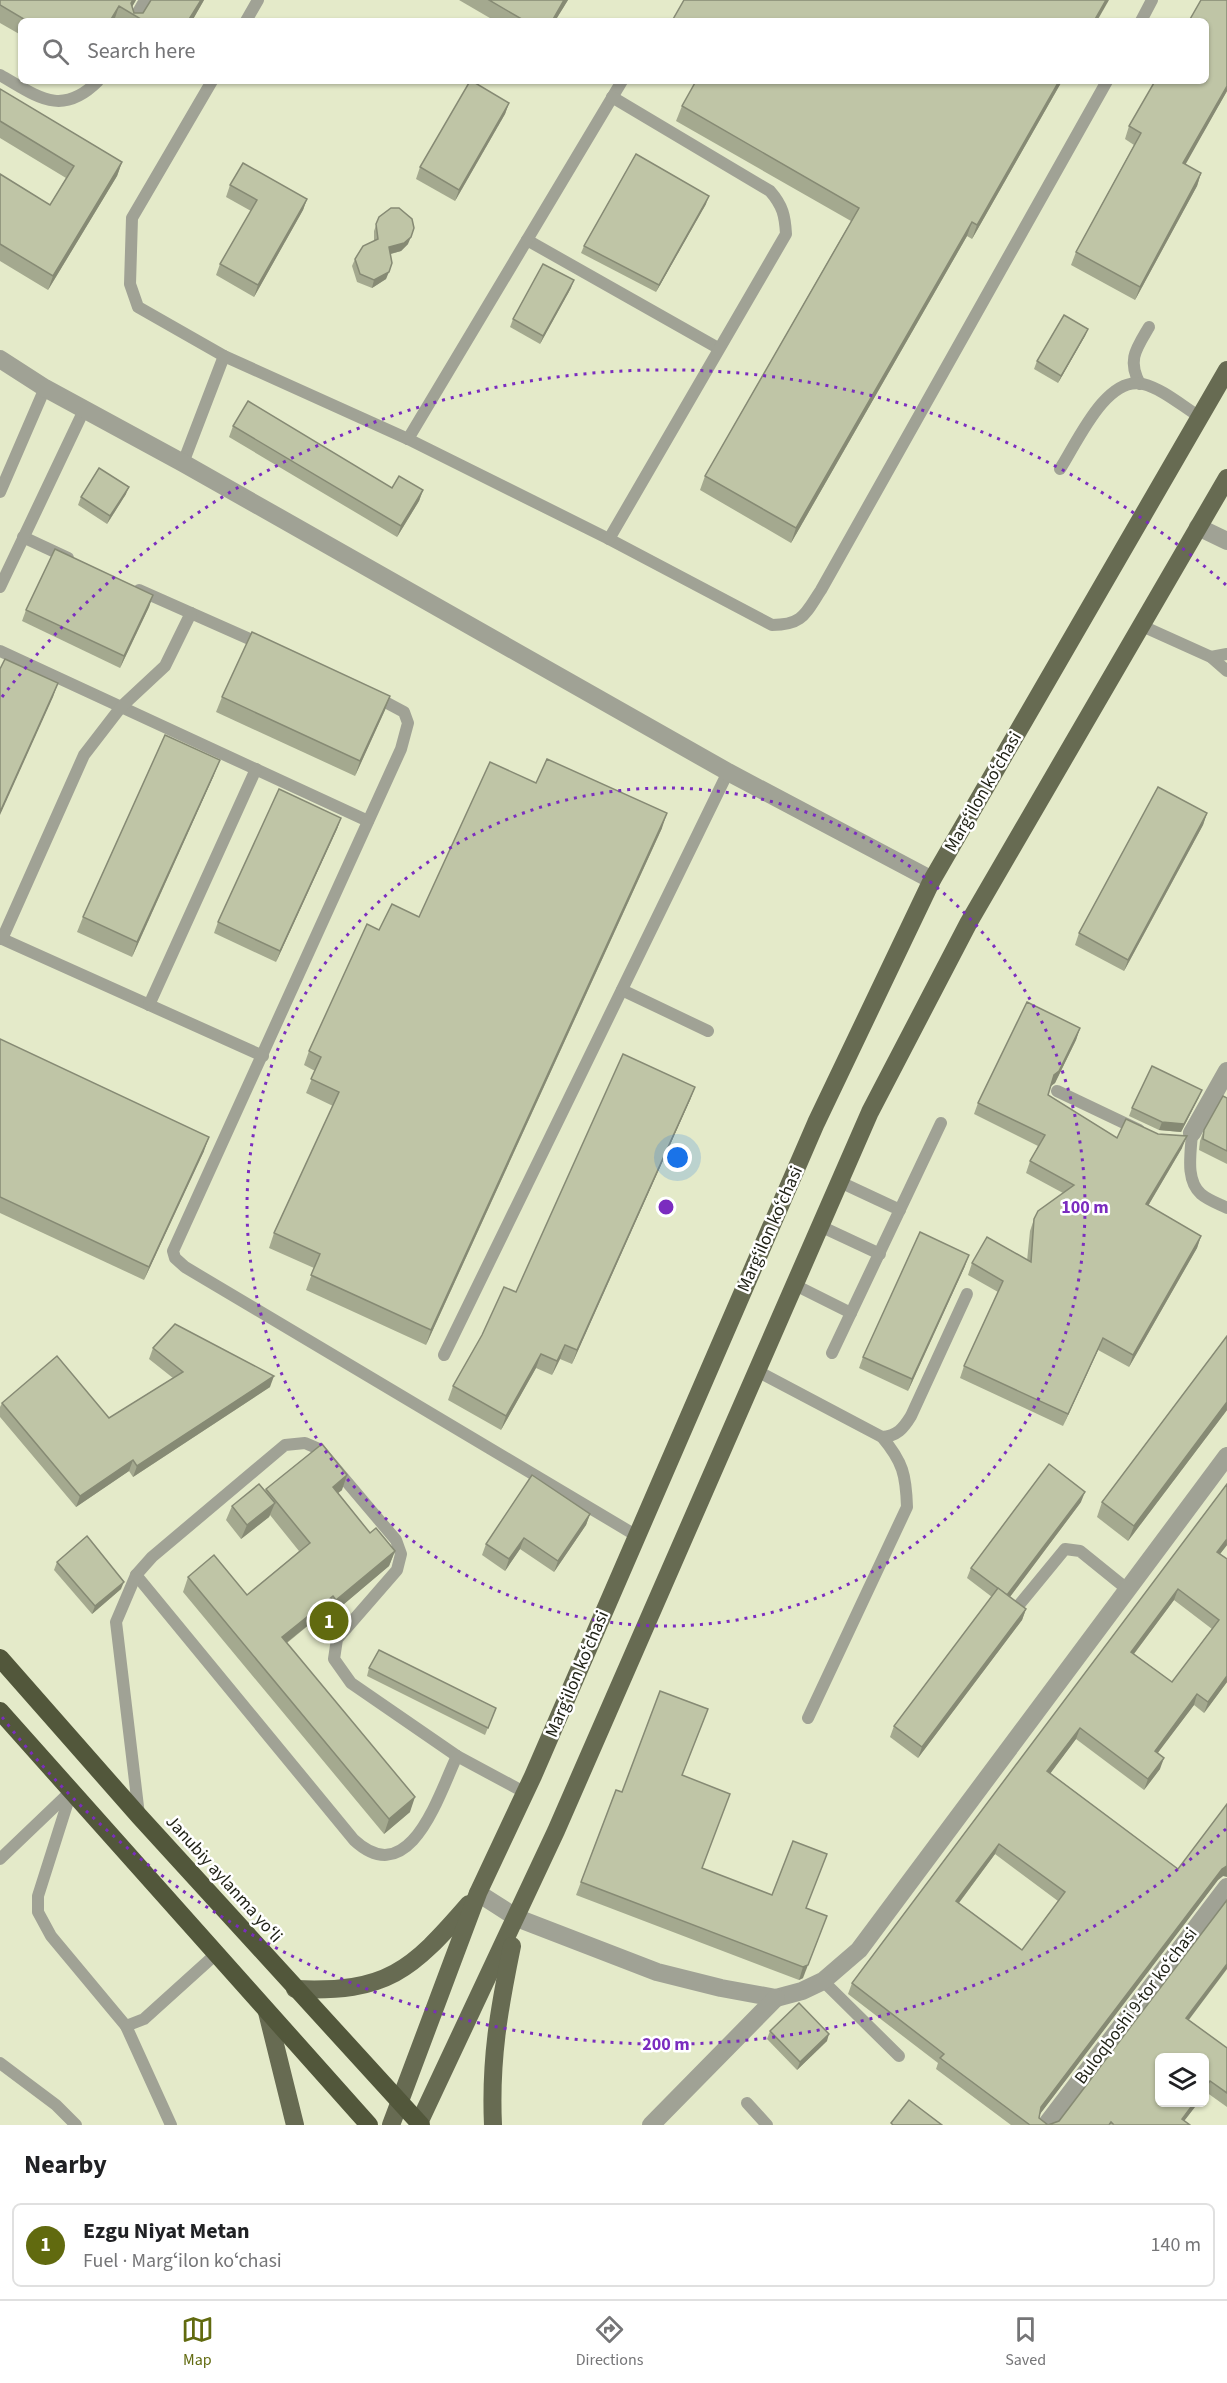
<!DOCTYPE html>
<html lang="en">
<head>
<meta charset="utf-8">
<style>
  body { margin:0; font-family:"Source Sans 3",sans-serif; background:#f6f6f6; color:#202124 }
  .controls { position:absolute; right:18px; bottom:18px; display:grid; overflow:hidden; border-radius:9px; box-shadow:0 2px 4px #0004 }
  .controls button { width:54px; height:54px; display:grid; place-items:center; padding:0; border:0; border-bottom:2px solid #e0e0e0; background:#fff; color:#202124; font:30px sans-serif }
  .you { position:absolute; left:678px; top:1158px; width:21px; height:21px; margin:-15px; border:4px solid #fff; border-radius:50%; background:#1a73e8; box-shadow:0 0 0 9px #1a73e833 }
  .badge { display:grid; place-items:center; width:39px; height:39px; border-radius:50%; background:#616a0f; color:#fff; font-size:20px; font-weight:700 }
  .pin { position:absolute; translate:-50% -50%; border:3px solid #fff; box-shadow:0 2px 6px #0006 }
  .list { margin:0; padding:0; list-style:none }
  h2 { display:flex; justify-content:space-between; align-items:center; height:78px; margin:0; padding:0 24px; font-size:26px }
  h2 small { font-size:20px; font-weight:400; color:#757577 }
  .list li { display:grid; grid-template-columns:39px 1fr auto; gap:18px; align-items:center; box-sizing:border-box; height:84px; margin:0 12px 12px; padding:0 12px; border:2px solid #e0e0e0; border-radius:9px }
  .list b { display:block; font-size:22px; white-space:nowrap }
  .list p { margin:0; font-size:20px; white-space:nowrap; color:#757577 }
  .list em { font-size:20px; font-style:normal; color:#757577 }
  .icon { flex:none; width:33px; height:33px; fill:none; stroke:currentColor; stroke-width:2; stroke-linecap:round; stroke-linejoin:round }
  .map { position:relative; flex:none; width:1227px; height:2125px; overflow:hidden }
  .search { position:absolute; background:#fff; box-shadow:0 2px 4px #0004; left:18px; right:18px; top:18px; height:66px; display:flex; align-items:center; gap:15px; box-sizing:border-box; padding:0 21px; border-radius:9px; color:#757577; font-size:22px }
  .sheet { height:174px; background:#fff }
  nav { display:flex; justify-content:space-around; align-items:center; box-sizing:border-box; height:84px; border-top:2px solid #e0e0e0; background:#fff; font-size:16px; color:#757577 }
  nav a { display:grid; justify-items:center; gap:3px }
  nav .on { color:#616a0f }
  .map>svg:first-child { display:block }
</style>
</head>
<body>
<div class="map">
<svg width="1227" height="2125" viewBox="0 0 1227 2125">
  <rect width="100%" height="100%" fill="#e4eac9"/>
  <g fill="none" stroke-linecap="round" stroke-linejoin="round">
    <g stroke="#a0a295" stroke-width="12">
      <path d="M133,21L145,0"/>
      <path d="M246,21L258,0"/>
      <path d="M1141,21L1152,0"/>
      <path d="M0,75C37,96 61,118 98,81"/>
      <path d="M212,81L132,218L130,284L138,307L224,356"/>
      <path d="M527,240L718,348"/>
      <path d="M1140,384C1127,360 1136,349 1149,327"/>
      <path d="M408,439L622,81"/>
      <path d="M183,463L224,356L408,439L609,539L772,625C803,625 805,614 821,590L1107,81"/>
      <path d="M1060,469C1077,443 1106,375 1143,384C1163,389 1182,406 1200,417"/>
      <path d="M0,492L45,388"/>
      <path d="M23,537L68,558"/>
      <path d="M609,539L786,234C785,216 783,206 770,191L612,97"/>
      <path d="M0,587L84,410"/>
      <path d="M139,590L263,645"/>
      <path d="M1140,625L1211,657L1227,671"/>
      <path d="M0,651L368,821"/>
      <path d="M1211,657L1227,654"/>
      <path d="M374,696L404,712L408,723L401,749L173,1251L175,1258L185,1267L637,1536"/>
      <path d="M0,938L263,1056"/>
      <path d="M2,939L84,755L121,707L165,666L191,613"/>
      <path d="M622,990L708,1031"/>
      <path d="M149,1005L256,769"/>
      <path d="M1057,1091L1139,1130"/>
      <path d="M1192,1133C1191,1152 1185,1180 1201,1194C1208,1200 1219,1204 1227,1208"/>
      <path d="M840,1182L900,1210"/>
      <path d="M820,1226L880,1254"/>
      <path d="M795,1285L851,1313"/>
      <path d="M832,1353L941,1123"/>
      <path d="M444,1355L728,772"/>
      <path d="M757,1371L882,1437C903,1462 906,1475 907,1507L808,1718"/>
      <path d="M882,1437C897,1436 903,1429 911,1416L967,1294"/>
      <path d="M136,1575L354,1840C410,1892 439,1794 457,1756"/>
      <path d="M1019,1605L1065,1549L1080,1551L1127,1589"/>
      <path d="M71,1792L38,1896V1912L51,1936L126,2026L171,2125"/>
      <path d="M139,1815L116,1622L136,1575L152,1557L285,1445L305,1443L319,1449L396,1540L401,1554L397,1570L337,1639L334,1659L351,1683L457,1756L524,1792"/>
      <path d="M0,1859L69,1793"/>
      <path d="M823,1981L899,2056"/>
      <path d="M126,2026L144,2019L216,1954"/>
      <path d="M0,2063L56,2105L76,2125"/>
      <path d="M747,2103L767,2125"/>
    </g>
    <g stroke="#a0a295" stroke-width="18">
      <path d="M0,359L45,388L183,463L728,772L932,880"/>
      <path d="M1198,527L1227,541"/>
      <path d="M1192,1133L1227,1071"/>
      <path d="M478,1893L517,1918L657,1972L721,1988L776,1998L802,1991L823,1981L859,1950L1227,1456"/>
      <path d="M651,2125L776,1998"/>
      <path d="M1046,2125L1227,1887"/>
    </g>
    <g stroke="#676b52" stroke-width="18">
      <path d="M295,1989C387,1993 411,1971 469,1904"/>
      <path d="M267,2012L295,2125"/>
      <path d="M391,2125L478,1893L533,1776L816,1123L932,880L1227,370"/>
      <path d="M418,2125L556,1831L870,1112L969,922L1227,478"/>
      <path d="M493,2125C490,2060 499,2009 512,1946"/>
    </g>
    <g stroke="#52573b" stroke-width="18">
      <path d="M0,1658L139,1816L421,2125"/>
      <path d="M0,1711L369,2125"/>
    </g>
  </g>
  <g fill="#a4a98f" fill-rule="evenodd">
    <path d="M0,0H136L132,7L134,13H143L151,0H204L192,21H21V35L0,23Z"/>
    <path d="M459,0H568L555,21H495Z"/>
    <path d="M1227,0V91L1185,164L1201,173L1197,186L1135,300L1071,265L1076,252L1134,145L1125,139L1129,126Z"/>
    <path d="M1062,81L972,239L967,236L791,543L700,490L705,476L851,221L676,121L682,106Z"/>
    <path d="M0,89L122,162L117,176L48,290L0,261V174L50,205L66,178L0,138Z"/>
    <path d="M509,103L505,114L455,201L416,179L420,167Z"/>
    <path d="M230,185L307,199L303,210L254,297L216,275L220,264L251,211L226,197Z"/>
    <path d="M706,204L656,292L581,253L584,246Z"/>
    <path d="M379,217L408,244L401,251L391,254L386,279L372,288L357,282L352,266L355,259L374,241V231Z"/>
    <path d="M571,288L540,344L510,327L513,319Z"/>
    <path d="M1088,329L1085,336L1058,383L1034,369L1037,361Z"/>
    <path d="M233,426L392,488L423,490L419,501L397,537L229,437Z"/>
    <path d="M126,494L107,524L78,505L81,497Z"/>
    <path d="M153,595L149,607L120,668L22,621L26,610Z"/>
    <path d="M390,696L385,710L355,776L216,712L222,697Z"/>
    <path d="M214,775L132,957L77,932L83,917Z"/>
    <path d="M536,783L662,828L426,1345L306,1290L314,1268L269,1248L274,1233L333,1106L306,1093L315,1071L304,1065L309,1051L379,930L419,917Z"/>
    <path d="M1207,813L1203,825L1124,971L1075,945L1079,933Z"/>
    <path d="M341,818L337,829L276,962L214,933L218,922Z"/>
    <path d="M1080,1028L1076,1040L1055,1083L1050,1086L1048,1095L1117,1138L1182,1148L1148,1206L1201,1236L1197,1248L1129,1367L1098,1350L1063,1426L960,1378L964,1366L998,1292L968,1275L972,1263L1027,1261L1030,1231L1034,1219L1063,1193L1026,1173L1030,1161L1038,1146L974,1114L978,1103Z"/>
    <path d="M0,1039L204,1151L144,1280L0,1213Z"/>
    <path d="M695,1087L690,1100L572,1364L560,1359L552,1375L536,1368L501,1430L448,1400L453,1386L482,1335L516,1292Z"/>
    <path d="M1199,1097L1181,1132L1159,1130L1129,1116L1132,1108Z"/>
    <path d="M1227,1098V1164L1199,1150L1200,1141L1204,1130Z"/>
    <path d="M965,1266L908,1391L859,1368L863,1357Z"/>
    <path d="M1227,1336V1410L1128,1541L1097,1517L1102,1502Z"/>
    <path d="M153,1348L270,1387L133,1477L129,1471L76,1507L0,1417V1407L2,1403L109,1418L173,1378L149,1359Z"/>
    <path d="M1227,1484V1545L1220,1554L1227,1559V1682L1204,1713L1194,1705L1157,1753L1160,1769L1144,1790L1076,1739L1050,1773L1178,1869L1223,1876L1218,1880L1040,2114L1039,2118L1048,2125H1011L936,2069L938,2063L848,1994L852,1983ZM1174,1600L1212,1629L1172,1682L1134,1654ZM995,1854L1058,1901L1022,1950L959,1903Z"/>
    <path d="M266,1489L342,1490L338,1493L370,1533L395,1551L389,1566L331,1615L327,1610L287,1643L410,1812L384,1834L183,1592L188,1577L247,1595L299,1551L270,1515L269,1517L241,1539L226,1520L232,1506L265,1491Z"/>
    <path d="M1081,1502L1010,1597L1026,1609L1022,1620L918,1758L890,1737L894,1726L992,1597L967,1578L971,1568Z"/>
    <path d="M590,1514L586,1525L554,1572L520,1549L505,1571L482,1555L486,1544Z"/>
    <path d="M57,1562L121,1589L92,1614L54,1570Z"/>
    <path d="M369,1668L496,1708L485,1735L367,1676Z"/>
    <path d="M682,1776L703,1869L807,1908L803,1978L799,1980L576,1895L616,1790L622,1792Z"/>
    <path d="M1189,2020L1227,2048V2107L1206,2092L1160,2103H1198L1184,2121L1190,2125H1048L1059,2121Z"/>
    <path d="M770,2031L827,2041L797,2070L767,2039Z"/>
  </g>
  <g fill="#868a74">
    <path d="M133,0H136L129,12H128Z"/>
    <path d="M201,0H204L192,21H188Z"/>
    <path d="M564,0H568L555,21H552Z"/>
    <path d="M1106,0H1109L1097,21H1094Z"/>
    <path d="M119,6L114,21H110Z"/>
    <path d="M1059,81H1062L972,239L977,225Z"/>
    <path d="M1227,86V91L1179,176L1183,163Z"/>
    <path d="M509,103L505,114L455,201L459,190Z"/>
    <path d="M122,162L117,176L48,290L53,276Z"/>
    <path d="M1201,173L1197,186L1135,300L1140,287Z"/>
    <path d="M709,196L706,204L656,292L659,285Z"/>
    <path d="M307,199L303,210L254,297L258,285Z"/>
    <path d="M972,222L967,236L791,543L796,528Z"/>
    <path d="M411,237L408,244L401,251L386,255L389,247Z"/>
    <path d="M389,272L386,279L372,288L374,280Z"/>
    <path d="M574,280L571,288L540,344L543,336Z"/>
    <path d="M1088,329L1085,336L1058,383L1061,376Z"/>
    <path d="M129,487L126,494L107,524L110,516Z"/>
    <path d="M423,490L419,501L397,537L401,526Z"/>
    <path d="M153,595L149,607L120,668L124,656Z"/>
    <path d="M58,683L53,697L0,815V812Z"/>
    <path d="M390,696L385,710L355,776L360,761Z"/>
    <path d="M220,760L214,775L132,957L137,942Z"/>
    <path d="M667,813L662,828L426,1345L431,1330Z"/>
    <path d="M1207,813L1203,825L1124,971L1128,960Z"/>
    <path d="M341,818L337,829L276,962L280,951Z"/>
    <path d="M1080,1028L1076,1040L1055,1083L1050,1087L1054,1075Z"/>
    <path d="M695,1087L690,1100L572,1364L577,1350Z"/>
    <path d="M1202,1090L1199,1097L1181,1132L1159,1130L1162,1122Z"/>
    <path d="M1187,1136L1182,1148L1142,1216L1146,1204Z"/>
    <path d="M209,1137L204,1151L144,1280L149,1267Z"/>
    <path d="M1201,1236L1197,1248L1129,1367L1133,1355Z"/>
    <path d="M969,1255L965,1266L908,1391L912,1379Z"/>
    <path d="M1103,1338L1098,1350L1063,1426L1068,1414Z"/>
    <path d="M565,1345L560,1359L552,1375L557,1361Z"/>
    <path d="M541,1354L536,1368L501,1430L506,1416Z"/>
    <path d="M274,1376L270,1387L133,1477L137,1466Z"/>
    <path d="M1227,1402V1410L1128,1541L1134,1526Z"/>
    <path d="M133,1460L129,1471L76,1507L80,1496Z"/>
    <path d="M347,1475L342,1490L328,1501L333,1487Z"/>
    <path d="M1085,1492L1081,1502L1003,1606L1007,1595Z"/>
    <path d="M275,1503L269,1517L241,1539L247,1525Z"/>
    <path d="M590,1514L586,1525L554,1572L558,1561Z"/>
    <path d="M524,1538L520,1549L505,1571L509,1559Z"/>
    <path d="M1227,1539V1545L1213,1563L1217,1552Z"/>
    <path d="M395,1551L389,1566L331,1615L336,1600Z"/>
    <path d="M124,1582L121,1589L92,1614L95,1606Z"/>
    <path d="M1178,1589L1174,1600L1127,1663L1131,1652Z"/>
    <path d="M333,1596L327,1610L276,1651L282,1637Z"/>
    <path d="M1026,1609L1022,1620L918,1758L922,1747Z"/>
    <path d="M1227,1676V1682L1204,1713L1208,1702Z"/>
    <path d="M1197,1694L1194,1705L1151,1762L1155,1751Z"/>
    <path d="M1080,1728L1076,1739L1044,1782L1047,1771Z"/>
    <path d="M1164,1758L1160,1769L1144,1790L1148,1779Z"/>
    <path d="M415,1797L410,1812L384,1834L389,1819Z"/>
    <path d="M999,1844L995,1854L952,1912L956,1901Z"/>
    <path d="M1227,1866V1877L1223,1876L1218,1880L1037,2118L1041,2107L1222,1869Z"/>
    <path d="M827,1916L803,1978L799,1980L803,1967Z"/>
    <path d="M1227,1964V1969L1182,2029L1186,2018Z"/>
    <path d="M829,2034L827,2041L797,2070L800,2062Z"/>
    <path d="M1210,2081L1206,2092L1204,2094V2088Z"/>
    <path d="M1194,2103H1198L1181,2125L1182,2119Z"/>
  </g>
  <g fill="#bfc5a6" stroke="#868a74" stroke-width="1.5" fill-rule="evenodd">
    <path d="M0,0H133L131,3L134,13H143L151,0H201L188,21H144L119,6L110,21H27L0,5Z"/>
    <path d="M489,0H564L552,21H525Z"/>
    <path d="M684,0H1106L1094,21H672Z"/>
    <path d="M1201,0H1227V86L1183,163L1201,173L1140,287L1076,252L1141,133L1129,126L1155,81H1206V21H1189Z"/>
    <path d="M470,81H472L509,103L459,190L420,167Z"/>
    <path d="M696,81H1059L977,225L972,222L796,528L705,476L859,208L682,106Z"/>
    <path d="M0,89L122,162L53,276L0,244V174L50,205L74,166L0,121Z"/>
    <path d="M636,154L709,196L659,285L584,246Z"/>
    <path d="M243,163L307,199L258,285L220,264L257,200L230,185Z"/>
    <path d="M391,208H399L412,219L414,228L411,237L404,243L389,247L392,263L389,272L374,280L360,274L355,259L363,246L378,239L376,224L379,217Z"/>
    <path d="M543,264L574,280L543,336L513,319Z"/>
    <path d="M1064,315L1088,329L1061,376L1037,361Z"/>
    <path d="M248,401L392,488L399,476L423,490L401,526L233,426Z"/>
    <path d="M99,468L129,487L110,516L81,497Z"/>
    <path d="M55,549L153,595L124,656L26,610Z"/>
    <path d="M252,632L390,696L360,761L222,697Z"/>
    <path d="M5,659L58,683L0,812V669Z"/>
    <path d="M165,735L220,760L137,942L83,917Z"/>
    <path d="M547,759L667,813L431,1330L311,1275L320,1254L274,1233L339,1092L311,1079L321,1057L309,1051L367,924L379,930L392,904L419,917L490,762L536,783Z"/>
    <path d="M1158,787L1207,813L1128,960L1079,933Z"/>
    <path d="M279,789L341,818L280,951L218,922Z"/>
    <path d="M1027,1002L1080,1028L1059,1071L1054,1075L1048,1095L1117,1138L1126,1119L1158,1134L1187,1136L1146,1204L1201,1236L1133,1355L1103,1338L1068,1414L964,1366L1003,1281L972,1263L987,1237L1031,1262L1034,1219L1038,1211L1074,1185L1030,1161L1045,1135L978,1103Z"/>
    <path d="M0,1039L209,1137L149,1267L0,1197Z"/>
    <path d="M623,1054L695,1087L577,1350L565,1345L557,1361L541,1354L506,1416L453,1386L482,1335L504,1287L516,1292Z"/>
    <path d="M1152,1066L1202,1090L1184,1124L1162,1122L1132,1108Z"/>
    <path d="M1223,1096L1227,1098V1151L1203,1139L1204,1130Z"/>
    <path d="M920,1232L969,1255L912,1379L863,1357Z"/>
    <path d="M175,1324L274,1376L137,1466L133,1460L80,1496L2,1403L57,1356L109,1418L183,1372L153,1348Z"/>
    <path d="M1227,1336V1402L1134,1526L1102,1502Z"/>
    <path d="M322,1444L347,1475L333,1487L370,1533L376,1528L395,1551L336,1600L333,1596L282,1637L415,1797L389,1819L188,1577L214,1555L247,1595L310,1543L266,1489Z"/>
    <path d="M1049,1464L1085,1492L1007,1595L971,1568Z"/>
    <path d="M532,1475L590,1514L558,1561L524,1538L509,1559L486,1544Z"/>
    <path d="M259,1484L275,1503L247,1525L232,1506Z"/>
    <path d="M1227,1484V1539L1217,1552L1227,1559V1676L1208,1702L1197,1694L1155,1751L1164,1758L1148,1779L1080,1728L1047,1771L1178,1869L1227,1804V1866L1222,1869L1041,2107L1039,2118L1048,2125H1030L940,2058L944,2054L852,1983ZM1178,1589L1219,1620L1172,1682L1131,1652ZM999,1844L1065,1892L1022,1950L956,1901Z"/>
    <path d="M87,1536L124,1582L95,1606L57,1562Z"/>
    <path d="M998,1588L1026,1609L922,1747L894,1726Z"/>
    <path d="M379,1650L496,1708L488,1728L369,1668Z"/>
    <path d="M660,1691L708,1709L682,1775L730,1794L702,1868L772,1895L793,1841L827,1854L806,1908L827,1916L808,1965L803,1967L581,1882L616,1790L622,1792Z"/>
    <path d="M1227,1900V1964L1186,2018L1227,2048V2093L1210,2081L1204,2088V2058H1160V2103H1194L1182,2119L1190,2125H1114L1111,2122L1109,2125H1048L1059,2121Z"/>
    <path d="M799,2003L829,2034L800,2062L770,2031Z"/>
    <path d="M909,2100L942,2125H893L891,2123Z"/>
  </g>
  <g fill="none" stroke="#7b2cbf" stroke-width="3" stroke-dasharray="3 6">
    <circle cx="666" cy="1207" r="419"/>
    <path d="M1226 1829A837 837 0 0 1 2 1717M2 697A837 837 0 0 1 1226 585"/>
  </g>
  <g text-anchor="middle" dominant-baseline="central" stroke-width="5" stroke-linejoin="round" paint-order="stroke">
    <g font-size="18" fill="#212317" stroke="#fff">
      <text transform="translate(983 792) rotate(-60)">Margʻilon koʻchasi</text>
      <text transform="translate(770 1229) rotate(-66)">Margʻilon koʻchasi</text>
      <text transform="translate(577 1674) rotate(-67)">Margʻilon koʻchasi</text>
      <text transform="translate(224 1879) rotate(48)">Janubiy aylanma yoʻli</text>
      <text transform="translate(1136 2006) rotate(-53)">Buloqboshi 9-tor koʻchasi</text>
    </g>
  </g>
  <circle cx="666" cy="1207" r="9" fill="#7b2cbf" stroke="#fff" stroke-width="3"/>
  <g font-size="18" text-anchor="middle" font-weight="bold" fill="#7b2cbf" stroke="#fff" stroke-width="5" stroke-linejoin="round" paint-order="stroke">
    <text x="1085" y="1213">100 m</text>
    <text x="666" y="2050">200 m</text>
  </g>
</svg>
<div class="controls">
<button><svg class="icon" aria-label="layers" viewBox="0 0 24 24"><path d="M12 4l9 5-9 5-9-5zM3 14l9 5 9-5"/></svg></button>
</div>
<div class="you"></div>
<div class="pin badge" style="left:329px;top:1621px">1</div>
<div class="search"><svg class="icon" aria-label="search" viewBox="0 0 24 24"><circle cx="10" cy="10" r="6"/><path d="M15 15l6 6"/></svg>Search here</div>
</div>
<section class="sheet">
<h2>Nearby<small></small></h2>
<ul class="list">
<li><span class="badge">1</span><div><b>Ezgu Niyat Metan</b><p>Fuel · Margʻilon koʻchasi</p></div><em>140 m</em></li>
</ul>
</section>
<nav>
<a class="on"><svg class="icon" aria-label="map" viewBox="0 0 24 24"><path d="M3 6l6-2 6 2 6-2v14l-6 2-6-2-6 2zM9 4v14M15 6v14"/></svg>Map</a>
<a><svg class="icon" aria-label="directions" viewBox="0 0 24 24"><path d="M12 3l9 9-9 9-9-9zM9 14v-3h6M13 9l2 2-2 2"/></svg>Directions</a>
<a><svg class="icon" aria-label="saved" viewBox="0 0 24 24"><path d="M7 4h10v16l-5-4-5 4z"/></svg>Saved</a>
</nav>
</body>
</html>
